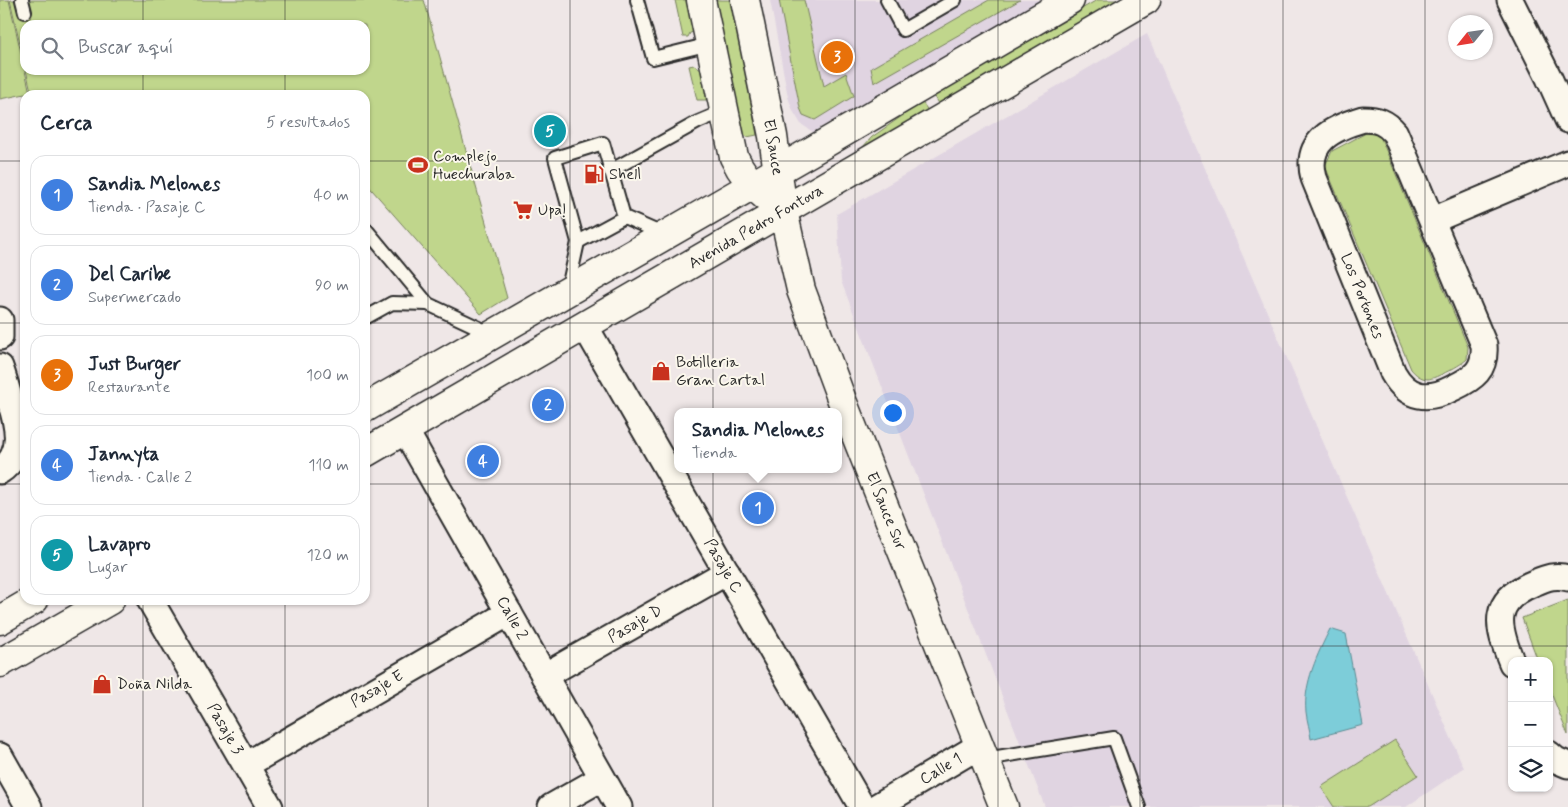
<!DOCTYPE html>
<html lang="es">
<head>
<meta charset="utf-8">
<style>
  body { margin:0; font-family:Mynerve,sans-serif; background:#f2f2f3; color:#1f2937 }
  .controls { position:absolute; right:15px; bottom:15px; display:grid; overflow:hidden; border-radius:10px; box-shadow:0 1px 4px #0004 }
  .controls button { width:45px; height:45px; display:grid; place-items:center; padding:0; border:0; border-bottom:1px solid #e0e1e3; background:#fff; color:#1f2937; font:25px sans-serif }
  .compass { position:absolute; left:1448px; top:15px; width:45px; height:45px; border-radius:50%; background:#fff; box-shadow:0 1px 4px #0004; rotate:240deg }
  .you { position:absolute; left:892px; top:412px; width:18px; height:18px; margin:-12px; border:4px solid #fff; border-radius:50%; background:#1a73e8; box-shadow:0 0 0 8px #1a73e833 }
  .badge { display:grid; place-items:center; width:32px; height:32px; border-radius:50%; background:#c8321e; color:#fff; font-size:16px; font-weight:700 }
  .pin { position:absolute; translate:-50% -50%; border:2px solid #fff; box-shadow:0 1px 5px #0006 }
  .popup { position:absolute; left:674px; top:408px; width:168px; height:65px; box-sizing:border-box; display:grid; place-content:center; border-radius:10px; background:#fff; filter:drop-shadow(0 1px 4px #0005); font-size:16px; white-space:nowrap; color:#747a83 }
  .popup b { font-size:19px; color:#1f2937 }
  .popup::after { content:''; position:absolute; left:50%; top:100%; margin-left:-10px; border:10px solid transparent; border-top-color:#fff }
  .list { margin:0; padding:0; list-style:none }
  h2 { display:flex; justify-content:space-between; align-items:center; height:65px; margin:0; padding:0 20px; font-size:21px }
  h2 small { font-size:16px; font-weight:400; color:#747a83 }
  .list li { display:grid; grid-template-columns:32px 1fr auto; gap:15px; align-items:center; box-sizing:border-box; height:80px; margin:0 10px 10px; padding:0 10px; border:1px solid #e0e1e3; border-radius:15px }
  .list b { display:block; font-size:19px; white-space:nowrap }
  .list p { margin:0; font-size:16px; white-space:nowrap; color:#747a83 }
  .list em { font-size:16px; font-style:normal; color:#747a83 }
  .icon { flex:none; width:28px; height:28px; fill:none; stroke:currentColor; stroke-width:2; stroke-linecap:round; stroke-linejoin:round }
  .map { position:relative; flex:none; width:1568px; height:807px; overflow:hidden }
  .search { position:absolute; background:#fff; box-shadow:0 1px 4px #0004; left:20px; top:20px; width:350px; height:55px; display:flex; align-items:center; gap:12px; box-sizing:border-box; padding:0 18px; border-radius:15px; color:#747a83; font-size:19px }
  .panel { position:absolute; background:#fff; box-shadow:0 1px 4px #0004; left:20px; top:90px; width:350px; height:515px; border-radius:15px }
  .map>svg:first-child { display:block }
</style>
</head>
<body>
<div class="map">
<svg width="1568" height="807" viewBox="0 0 1568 807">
  <rect width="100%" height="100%" fill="#efe7e7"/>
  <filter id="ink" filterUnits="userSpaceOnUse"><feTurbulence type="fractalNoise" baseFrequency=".02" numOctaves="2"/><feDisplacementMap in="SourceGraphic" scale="10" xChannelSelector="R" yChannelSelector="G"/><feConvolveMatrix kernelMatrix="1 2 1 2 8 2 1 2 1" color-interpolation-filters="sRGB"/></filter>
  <g filter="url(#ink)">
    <g fill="#e0d4e1">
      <path d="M770,0H1041L813,132L801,124L793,111L788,97Z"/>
      <path d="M1147,34L1464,768L1406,807H1045L841,281L837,214Z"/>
    </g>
    <g fill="#c0d68c" stroke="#76805c">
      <path d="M0,0H9L30,93L0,99Z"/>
      <path d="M10,0H424L507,298L481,314L365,182V95H32L26,70H365V25H25V65Z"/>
      <path d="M675,0H692L697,31L690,33L688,37H683Z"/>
      <path d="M712,0H732L757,135L747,137L739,129Z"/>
      <path d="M779,0H804L824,86L846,73L854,96L815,120L803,115L800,108Z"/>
      <path d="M989,0H1020L874,83L871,68Z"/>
      <path d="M1097,0H1124L940,107L933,95Z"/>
      <path d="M694,65C707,72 707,87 706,100H697L689,66Z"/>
      <path d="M922,102L929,112L862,152L861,149L872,137Z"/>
      <path d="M1368,132L1380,136L1468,347L1467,359C1463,364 1435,379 1428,379C1421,379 1415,374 1411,369L1325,166L1332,151Z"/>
      <path d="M1568,600V735L1549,688V661H1538L1522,618Z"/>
      <path d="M1395,740L1418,775L1368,807H1334L1321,787Z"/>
    </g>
    <path fill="#7dcdd9" stroke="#5c8c93" d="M1330,629L1346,634L1363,725L1311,739C1310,730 1307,721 1306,712C1303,684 1318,653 1330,629Z"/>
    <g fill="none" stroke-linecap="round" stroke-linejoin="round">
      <defs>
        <g id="service">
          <path d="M22,0L25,12"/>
          <path d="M637,0L653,58L710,44"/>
          <path d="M887,0L903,30L955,0"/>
          <path d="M610,171L698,122L724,111"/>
          <path d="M365,228L428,304L492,334"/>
          <path d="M578,242L624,217"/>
          <path d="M568,288L578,242L555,158L603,143L624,217L665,235"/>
          <path d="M365,318L392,303L428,304"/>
          <path d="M985,759L1114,738L1139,807"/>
        </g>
        <g id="minor">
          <path d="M1510,0L1549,78L1568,120"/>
          <path d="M1363,119C1377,119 1386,122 1395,133L1484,345C1486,370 1474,378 1453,388C1428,401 1408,399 1393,373L1314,178C1304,141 1333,128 1363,119Z"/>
          <path d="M1433,220L1568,163"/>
          <path d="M0,320V337"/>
          <path d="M585,326L862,807"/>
          <path d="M0,367C4,378 7,389 10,401C18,426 25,454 0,471"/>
          <path d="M405,430L619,807"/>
          <path d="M150,600L270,807"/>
          <path d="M1512,663C1497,626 1490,601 1534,583C1546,578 1555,574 1568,578"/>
          <path d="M544,676L727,572"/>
          <path d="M1549,754L1556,760L1568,765"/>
          <path d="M0,756L29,807"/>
          <path d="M246,765L509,613"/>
          <path d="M551,807L602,778"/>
          <path d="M876,807L979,746"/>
        </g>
        <g id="tertiary">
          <path d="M701,0L734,157C742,174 751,185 765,196"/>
          <path d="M745,0L773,136L783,211L801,290L843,403L1004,807"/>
          <path d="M365,408L810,152L1070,0"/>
          <path d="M365,453L1146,0"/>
          <path d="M0,620L34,600"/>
          <path d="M0,663L110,600"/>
        </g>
      </defs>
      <use href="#service" stroke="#2b2b2b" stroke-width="16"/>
      <use href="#minor" stroke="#2b2b2b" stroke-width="29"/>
      <use href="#tertiary" stroke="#2b2b2b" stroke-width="31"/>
      <use href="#service" stroke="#fbf7ec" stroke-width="12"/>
      <use href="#minor" stroke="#fbf7ec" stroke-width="25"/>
      <use href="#tertiary" stroke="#fbf7ec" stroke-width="28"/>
    </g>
  </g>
  <path fill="none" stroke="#2b2b2b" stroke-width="1" stroke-opacity="0.55" d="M143,0V25M285,0V25M428,0V807M570,0V807M713,0V807M855,0V807M998,0V807M1140,0V807M1283,0V807M1425,0V807M143,70V95M285,70V95M0,161H25M365,161H1568M0,323H25M365,323H1568M0,484H25M365,484H1568M143,600V807M285,600V807M0,646H1568"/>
  <defs>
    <symbol id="stadium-bare" viewBox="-9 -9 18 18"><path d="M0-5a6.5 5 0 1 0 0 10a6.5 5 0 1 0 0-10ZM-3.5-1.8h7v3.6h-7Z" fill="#c8321e" stroke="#fbf7ec" stroke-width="2.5" paint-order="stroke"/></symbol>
    <symbol id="fuel-bare" viewBox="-9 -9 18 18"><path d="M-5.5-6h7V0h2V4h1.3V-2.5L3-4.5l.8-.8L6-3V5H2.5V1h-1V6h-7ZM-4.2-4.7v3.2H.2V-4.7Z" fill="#c8321e" stroke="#fbf7ec" stroke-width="2.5" paint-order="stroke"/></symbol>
    <symbol id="supermarket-bare" viewBox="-9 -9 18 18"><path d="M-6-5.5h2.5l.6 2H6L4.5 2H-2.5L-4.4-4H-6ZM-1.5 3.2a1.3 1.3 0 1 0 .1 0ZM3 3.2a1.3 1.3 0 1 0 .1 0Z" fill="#c8321e" stroke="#fbf7ec" stroke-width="2.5" paint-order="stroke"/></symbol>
    <symbol id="shop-bare" viewBox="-9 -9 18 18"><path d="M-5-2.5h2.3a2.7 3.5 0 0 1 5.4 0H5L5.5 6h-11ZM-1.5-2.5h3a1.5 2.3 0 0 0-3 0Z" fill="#c8321e" stroke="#fbf7ec" stroke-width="2.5" paint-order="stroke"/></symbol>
  </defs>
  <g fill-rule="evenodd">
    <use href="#stadium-bare" x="404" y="151" width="28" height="28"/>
    <use href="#fuel-bare" x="580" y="160" width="28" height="28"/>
    <use href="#supermarket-bare" x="509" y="196" width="28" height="28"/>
    <use href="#shop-bare" x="647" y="357" width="28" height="28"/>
    <use href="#shop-bare" x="88" y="670" width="28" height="28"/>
  </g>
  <g text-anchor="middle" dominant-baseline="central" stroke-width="4" stroke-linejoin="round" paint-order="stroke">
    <g font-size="16" fill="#2b2b2b" stroke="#fbf7ec">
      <text transform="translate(773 147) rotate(80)">El Sauce</text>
      <text transform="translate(756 227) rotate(-30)">Avenida Pedro Fontova</text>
      <text transform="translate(1362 296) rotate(68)">Los Portones</text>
      <text transform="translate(886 511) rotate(68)">El Sauce Sur</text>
      <text transform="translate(723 566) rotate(60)">Pasaje C</text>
      <text transform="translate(512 618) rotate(61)">Calle 2</text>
      <text transform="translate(635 624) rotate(-30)">Pasaje D</text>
      <text transform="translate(377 689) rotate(-30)">Pasaje E</text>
      <text transform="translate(225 729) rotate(60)">Pasaje 3</text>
      <text transform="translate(941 769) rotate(-31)">Calle 1</text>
    </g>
    <g font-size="16" fill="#2b2b2b" stroke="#fbf7ec" text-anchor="start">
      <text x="433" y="156">Complejo<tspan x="433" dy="18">Huechuraba</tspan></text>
      <text x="609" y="174">Shell</text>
      <text x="538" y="210">Upa!</text>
      <text x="676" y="362">Botilleria<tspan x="676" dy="18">Gran Cartal</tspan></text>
      <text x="117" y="684">Doña Nilda</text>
    </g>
  </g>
</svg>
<div class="controls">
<button>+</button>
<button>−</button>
<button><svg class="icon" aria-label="layers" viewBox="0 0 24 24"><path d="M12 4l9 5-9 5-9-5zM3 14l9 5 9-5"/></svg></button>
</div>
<svg class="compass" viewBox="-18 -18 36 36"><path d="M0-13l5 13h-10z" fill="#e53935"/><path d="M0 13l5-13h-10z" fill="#747a83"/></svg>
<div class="you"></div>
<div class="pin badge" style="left:758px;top:508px;background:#3f7fe0">1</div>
<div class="popup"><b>Sandia Melones</b>Tienda</div>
<div class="pin badge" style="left:548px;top:405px;background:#3f7fe0">2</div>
<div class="pin badge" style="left:837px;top:57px;background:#e8710a">3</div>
<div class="pin badge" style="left:483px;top:461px;background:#3f7fe0">4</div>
<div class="pin badge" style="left:550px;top:131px;background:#0f9aa8">5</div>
<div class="search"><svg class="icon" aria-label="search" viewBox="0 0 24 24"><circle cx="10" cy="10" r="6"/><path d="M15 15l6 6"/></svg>Buscar aquí</div>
<section class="panel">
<h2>Cerca<small>5 resultados</small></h2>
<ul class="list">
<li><span class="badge" style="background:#3f7fe0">1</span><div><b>Sandia Melones</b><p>Tienda · Pasaje C</p></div><em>40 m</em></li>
<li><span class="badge" style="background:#3f7fe0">2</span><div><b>Del Caribe</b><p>Supermercado</p></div><em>90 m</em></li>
<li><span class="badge" style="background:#e8710a">3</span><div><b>Just Burger</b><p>Restaurante</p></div><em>100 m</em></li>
<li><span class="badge" style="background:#3f7fe0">4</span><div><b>Jannyta</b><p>Tienda · Calle 2</p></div><em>110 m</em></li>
<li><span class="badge" style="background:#0f9aa8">5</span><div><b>Lavapro</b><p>Lugar</p></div><em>120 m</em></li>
</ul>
</section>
</div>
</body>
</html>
